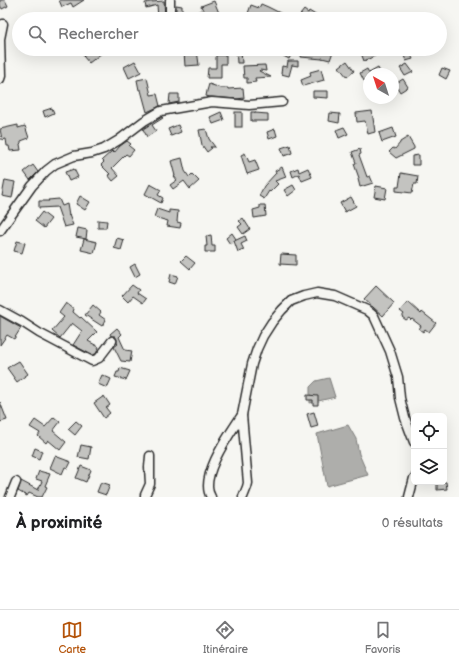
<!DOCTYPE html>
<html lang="fr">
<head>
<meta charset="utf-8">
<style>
  body { margin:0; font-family:"Balsamiq Sans",sans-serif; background:#f6f6f6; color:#202124 }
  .controls { position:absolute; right:12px; bottom:12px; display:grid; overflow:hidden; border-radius:6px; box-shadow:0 4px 16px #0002 }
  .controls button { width:36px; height:36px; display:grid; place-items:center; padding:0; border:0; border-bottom:1px solid #e0e0e0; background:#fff; color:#202124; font:20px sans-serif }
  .compass { position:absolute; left:363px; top:68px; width:36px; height:36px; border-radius:50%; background:#fff; box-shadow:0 4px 16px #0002; rotate:321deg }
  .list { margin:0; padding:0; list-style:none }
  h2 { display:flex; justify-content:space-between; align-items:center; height:52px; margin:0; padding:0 16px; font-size:17px }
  h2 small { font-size:13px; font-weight:400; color:#757577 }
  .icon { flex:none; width:22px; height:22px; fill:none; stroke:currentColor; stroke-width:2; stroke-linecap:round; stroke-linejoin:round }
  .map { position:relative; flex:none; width:459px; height:497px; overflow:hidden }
  .search { position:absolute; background:#fff; box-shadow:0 4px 16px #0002; left:12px; right:12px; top:12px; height:44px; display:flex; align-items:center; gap:10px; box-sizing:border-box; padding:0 14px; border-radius:22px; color:#757577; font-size:15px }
  .sheet { height:112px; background:#fff }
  nav { display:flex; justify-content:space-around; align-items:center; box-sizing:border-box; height:56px; border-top:1px solid #e0e0e0; background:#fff; font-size:11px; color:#757577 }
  nav a { display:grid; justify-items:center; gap:2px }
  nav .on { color:#b45309 }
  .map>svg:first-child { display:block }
</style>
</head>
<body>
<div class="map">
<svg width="459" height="497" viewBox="0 0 459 497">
  <rect width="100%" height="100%" fill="#f6f6f2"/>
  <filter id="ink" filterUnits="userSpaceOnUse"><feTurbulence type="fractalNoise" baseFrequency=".025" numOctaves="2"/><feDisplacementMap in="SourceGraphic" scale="8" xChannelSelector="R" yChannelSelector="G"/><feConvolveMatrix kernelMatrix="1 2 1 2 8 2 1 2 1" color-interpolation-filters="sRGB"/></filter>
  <g filter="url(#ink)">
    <g fill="#aeaeab" stroke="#7a7a78">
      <path d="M329,378L335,397L310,403V387L316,381Z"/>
      <path d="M348,425L356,439L359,454L368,475L327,486L317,434Z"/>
    </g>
    <g fill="#c3c3c0" stroke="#2b2b2b">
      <path d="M0,0H5L8,6L2,9L0,5Z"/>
      <path d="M59,0H84L73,7L71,3L62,7Z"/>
      <path d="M164,1L165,17L158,18L157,5L146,8L145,3L150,2Z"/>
      <path d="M214,1L219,13L206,18L204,14L198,16L196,12L203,10L201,6Z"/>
      <path d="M261,4L268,7L282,14L279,19H257L247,16L251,5L259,8Z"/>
      <path d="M176,5L182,6V14H176Z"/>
      <path d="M304,10L308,13L309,11L322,19H305L300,15Z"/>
      <path d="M83,49H98L102,53L89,63L83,56L85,54Z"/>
      <path d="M236,49H241L242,63H237Z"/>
      <path d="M278,49H294L289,59L276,52Z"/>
      <path d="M302,49H334L330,60L322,58V59L301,57Z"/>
      <path d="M370,49H372L375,56L364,61L361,53Z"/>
      <path d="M197,50L199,65L185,66L184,52Z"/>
      <path d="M409,51L413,59L406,61L403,53Z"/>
      <path d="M216,55H226V64H221V78H207L208,68H216Z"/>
      <path d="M135,61L141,72L129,78L124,67Z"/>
      <path d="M288,61H298V66L292,65L289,76L281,74L282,66L287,67Z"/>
      <path d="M347,61L354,71L347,77L339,67Z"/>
      <path d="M407,64L413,72L405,76L400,68Z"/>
      <path d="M265,65L266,71L260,70L259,71L271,77L255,78L256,82L247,83V78H244L243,66Z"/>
      <path d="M378,68L381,74H369V78L364,81L360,73L367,69L369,73Z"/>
      <path d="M442,68L450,71L446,79L439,75Z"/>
      <path d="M321,69L324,80L303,86L301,80L311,76L310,72Z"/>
      <path d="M147,78L151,95L157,94L160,106L147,112L141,90H139L137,80Z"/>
      <path d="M403,79L408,87L400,92L395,84Z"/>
      <path d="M209,84L221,88H228V89L243,88L244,98L237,99L210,97L206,96L207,91Z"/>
      <path d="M313,91H328V98L313,97Z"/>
      <path d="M170,94H179V102L169,104Z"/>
      <path d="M52,108L54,113L45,117L43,111Z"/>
      <path d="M372,111L375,132L368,134L365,121L357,122L356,113Z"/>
      <path d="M221,112L224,120L213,124L210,117Z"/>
      <rect x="235" y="112" width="7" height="15"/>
      <path d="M251,112H255V113L268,114V121H251Z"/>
      <path d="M330,113L340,114L339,123L329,121Z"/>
      <path d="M162,117L163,118L152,125L156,131L147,137L143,129Z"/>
      <path d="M18,125V128L25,126L29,138L21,141V143L20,144L21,150L10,151L9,146H7L6,139L2,140L0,129Z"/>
      <path d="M178,125L181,132L171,136L168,129Z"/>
      <path d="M344,127L348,134L339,138L336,130Z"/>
      <path d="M393,128L396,137L382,142L379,133Z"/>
      <path d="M206,129L209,139L215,147H210L212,148L207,152L202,145L199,130Z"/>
      <path d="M275,129L277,136L269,139L267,132Z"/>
      <path d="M408,137L414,147V149L396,158L389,152L393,148L395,149L400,143V142Z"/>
      <path d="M127,141L131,144L129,146L134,150L129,156L126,154L112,168L119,176L113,181L108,175L110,174L101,165L104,162L102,160L112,151L114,153L120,146Z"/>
      <path d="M290,145L292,153L284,156L281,148Z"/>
      <path d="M360,149L361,154L359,155L367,177L370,176L373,183L360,187L358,179L359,178L354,164L356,163L352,152Z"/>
      <path d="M245,153L249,162L255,160L259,170L247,174L241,155Z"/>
      <path d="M419,155V165H412V156Z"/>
      <path d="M182,158L185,171L189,177L192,174L199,181L190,189L184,181L173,189L170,185L177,180L174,176H175L171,161Z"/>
      <path d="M33,165L38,172L30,180L24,172Z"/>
      <path d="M282,167L286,177L275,181L278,184L270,192L269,191L264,199L259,196L264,186L276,173L275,171Z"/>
      <path d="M298,168L299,172L308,168L312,177L302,181L299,174L293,177L291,171Z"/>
      <path d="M74,169L78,177L69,181L65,172Z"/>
      <path d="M401,173L418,176L417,184H414L412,193L396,191V187H399Z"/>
      <path d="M5,180L15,182L12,198L2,196Z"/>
      <path d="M150,184L161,190L158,195L163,198L161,203L145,194Z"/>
      <path d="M293,185L296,190L288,196L284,190Z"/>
      <path d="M376,186L387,188L385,199L374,197Z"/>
      <path d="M80,196L90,202L85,210L76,204Z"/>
      <path d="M351,197L356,206L345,212L340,203Z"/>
      <path d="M59,199L62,206L67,204L69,216V215L73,225L64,227L57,207L39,208V201H49L48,200Z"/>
      <path d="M260,205H265L266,216L254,218L253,210L260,208Z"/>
      <path d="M157,209L169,213V210L178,211L177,222L181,223L180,228L167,226L168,221L154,217Z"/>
      <path d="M42,212L51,219L44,228L35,221Z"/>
      <path d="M243,218L250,229L243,234L238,227L242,224L239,221Z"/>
      <path d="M98,220L107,221L106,228H98Z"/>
      <path d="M78,228L87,230L86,239L76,237Z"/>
      <path d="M232,233L236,239L230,244L226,238Z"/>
      <path d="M211,235L212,246H215V252H205V246H207L206,236Z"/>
      <path d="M245,236L247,241L241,244L244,250L238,252L234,241Z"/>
      <path d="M117,238L124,240L121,250L114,248Z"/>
      <path d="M84,239L97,242L94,253L81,250Z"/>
      <path d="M17,241L25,243L22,253L14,251Z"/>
      <path d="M281,254L296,255V265L280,264Z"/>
      <path d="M186,256L195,263L190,269L181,261Z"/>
      <path d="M135,264L140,274L135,277L130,267Z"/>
      <path d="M171,274L178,276L175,284L169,282Z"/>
      <path d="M132,285L139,290L137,293L146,299L143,303L133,296L128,302L122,296Z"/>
      <path d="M376,286L394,303L383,316L364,299Z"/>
      <path d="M408,302L421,314L422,312L436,323L429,332L425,329L423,332L419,329L421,326L412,319L411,320L409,318L406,320L402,317L404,314L400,311Z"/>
      <path d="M66,303L74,309L73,312L80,318L81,317L97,332L88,341L99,347L96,354L92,355L73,345L82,331L72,323L60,338L52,331L64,317L59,313Z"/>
      <path d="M93,305L101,312L99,315L106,320L102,326L85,315Z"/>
      <path d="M0,316L21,328L14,339L7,335L0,345Z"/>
      <path d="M117,328L122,334L119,337L125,350L132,351L130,362L121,361L114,347L118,344L117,343V339L115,336H111L110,334Z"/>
      <path d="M19,361L28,374L17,382L7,368Z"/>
      <path d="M120,368L130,371L126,380L115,377L117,372H119Z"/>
      <path d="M102,375L111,379L107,388L98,384Z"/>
      <path d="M307,395L318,396V405H313V400H307Z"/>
      <path d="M104,396L110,405L106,408L110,413L104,418L94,403Z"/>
      <path d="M0,402L7,420L0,422Z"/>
      <path d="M314,412L318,426L311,428L307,414Z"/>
      <path d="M54,417L60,422L53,431L66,442L60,450L48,440L46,443L38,436L40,433L30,427L35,420L45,427Z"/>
      <path d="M76,421L82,426L75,435L68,429Z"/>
      <path d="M81,445L91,447L89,459L78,457Z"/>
      <path d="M35,448L42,451L39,459L32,456Z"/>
      <path d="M55,456L71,462L68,468L65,467L62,474L50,468Z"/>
      <path d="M81,466L91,470L86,482L76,478Z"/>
      <path d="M39,471L50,474L45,486L47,487L42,497H38L29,493L27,496L18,491L21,481L38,490L42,481L36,479Z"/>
      <path d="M101,482L110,485L106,495L97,492Z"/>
      <path d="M437,482H446L447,489L437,490Z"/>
    </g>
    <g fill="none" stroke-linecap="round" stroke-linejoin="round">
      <defs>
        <g id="minor">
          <path d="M170,0V15L173,19"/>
          <path d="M0,79L1,76L0,39L3,24"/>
          <path d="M0,231L32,186L46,171L55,164L74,156L92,153L104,149L119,140L144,121L161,111L212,102L249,105L282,102"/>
          <path d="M0,310L22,322L39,333L92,361L99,358L112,341"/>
          <path d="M10,497L16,482"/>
          <path d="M145,497V495L150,484V456L149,467L150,484"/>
          <path d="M211,497C198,477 231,432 242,415"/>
          <path d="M243,497L247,487L248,483L242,415L252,364L257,349L263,336L272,322L282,310L291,301L304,296L317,293L335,296L367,310L374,316L390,351L398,377L400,398L405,418L414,442"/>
          <path d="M409,497L414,478"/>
        </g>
      </defs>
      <use href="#minor" stroke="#2b2b2b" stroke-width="11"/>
      <use href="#minor" stroke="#f6f6f2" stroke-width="8"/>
    </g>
  </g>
</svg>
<div class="controls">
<button><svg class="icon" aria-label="locate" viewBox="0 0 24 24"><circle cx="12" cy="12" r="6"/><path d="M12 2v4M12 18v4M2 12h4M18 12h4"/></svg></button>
<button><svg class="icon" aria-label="layers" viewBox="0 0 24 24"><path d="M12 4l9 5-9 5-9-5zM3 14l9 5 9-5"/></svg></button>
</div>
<svg class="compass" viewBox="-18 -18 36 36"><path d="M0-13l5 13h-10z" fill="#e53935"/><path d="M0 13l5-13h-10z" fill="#757577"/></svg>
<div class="search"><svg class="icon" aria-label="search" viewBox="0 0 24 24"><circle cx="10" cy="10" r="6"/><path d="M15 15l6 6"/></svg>Rechercher</div>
</div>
<section class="sheet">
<h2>À proximité<small>0 résultats</small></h2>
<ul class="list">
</ul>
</section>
<nav>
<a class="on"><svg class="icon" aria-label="map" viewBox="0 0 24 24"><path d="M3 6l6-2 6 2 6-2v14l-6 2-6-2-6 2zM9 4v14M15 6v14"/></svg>Carte</a>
<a><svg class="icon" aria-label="directions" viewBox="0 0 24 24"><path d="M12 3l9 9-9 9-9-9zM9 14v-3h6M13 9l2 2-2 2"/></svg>Itinéraire</a>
<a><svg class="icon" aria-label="saved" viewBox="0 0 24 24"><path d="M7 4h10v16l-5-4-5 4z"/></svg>Favoris</a>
</nav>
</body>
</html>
